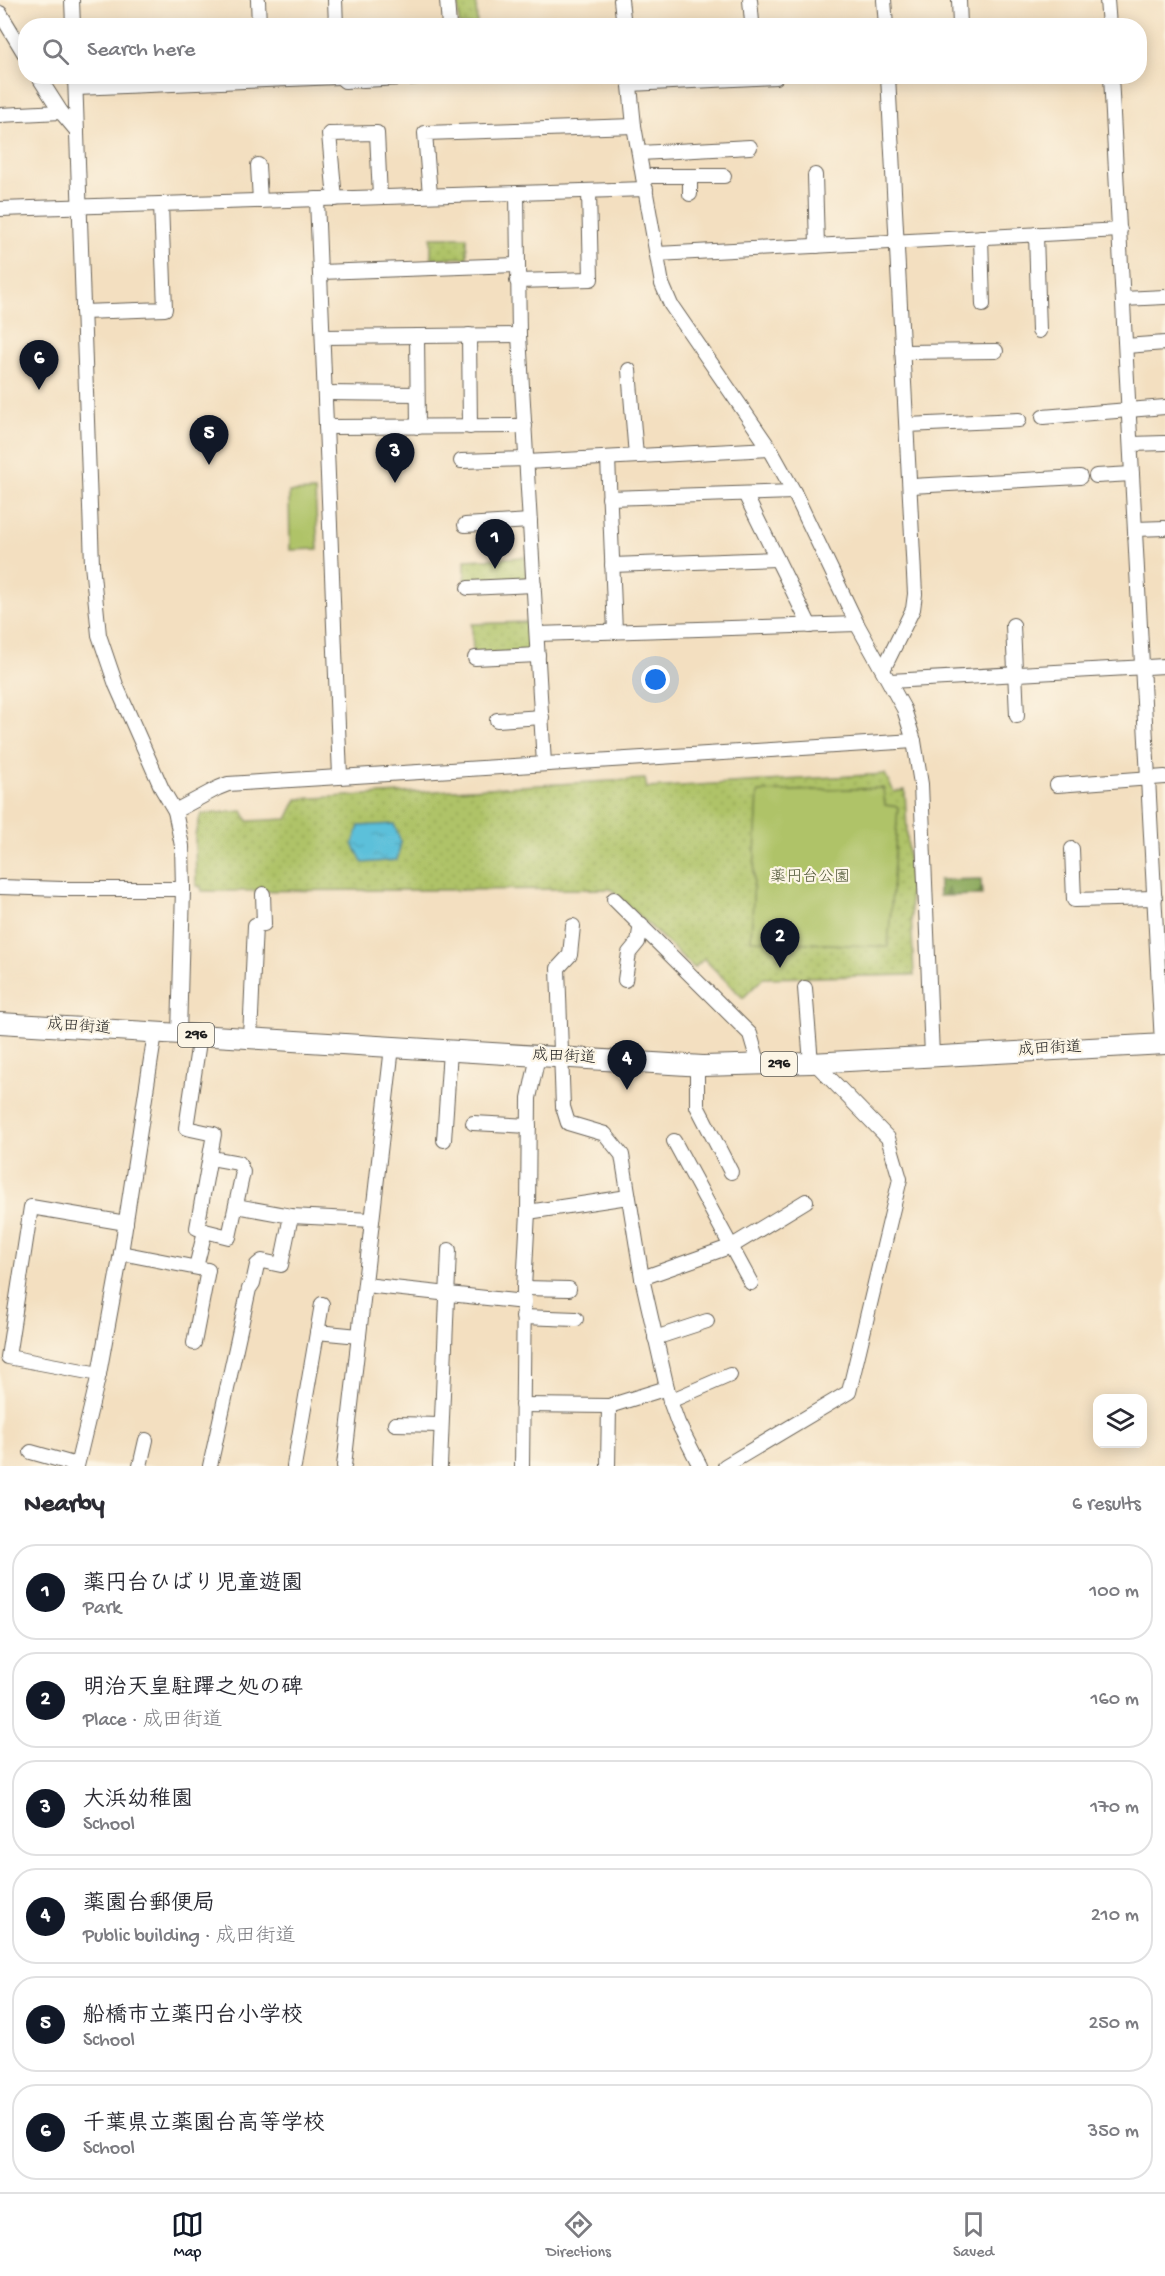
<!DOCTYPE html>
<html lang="en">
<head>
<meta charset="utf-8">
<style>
  body { margin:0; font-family:"Gochi Hand","Klee One",sans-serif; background:#f7f7f7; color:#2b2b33 }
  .controls { position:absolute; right:18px; bottom:18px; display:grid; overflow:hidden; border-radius:12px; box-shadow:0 3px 15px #0003 }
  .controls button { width:54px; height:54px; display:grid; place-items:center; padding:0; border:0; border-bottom:2px solid #e1e1e2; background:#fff; color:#2b2b33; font:30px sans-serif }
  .you { position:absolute; left:656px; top:680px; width:21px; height:21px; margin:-15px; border:4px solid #fff; border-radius:50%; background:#1a73e8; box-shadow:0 0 0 9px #1a73e833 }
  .badge { display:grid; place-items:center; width:39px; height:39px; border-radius:50%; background:#111827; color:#fff; font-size:20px; font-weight:700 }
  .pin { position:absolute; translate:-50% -50px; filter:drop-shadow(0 2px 3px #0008) }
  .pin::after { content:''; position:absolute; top:32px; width:21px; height:18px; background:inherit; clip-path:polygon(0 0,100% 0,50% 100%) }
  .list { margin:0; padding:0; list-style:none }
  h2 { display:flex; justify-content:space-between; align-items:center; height:78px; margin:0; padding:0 24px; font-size:26px }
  h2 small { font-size:20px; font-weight:400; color:#7c7c81 }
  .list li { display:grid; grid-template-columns:39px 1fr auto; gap:18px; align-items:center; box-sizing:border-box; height:96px; margin:0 12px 12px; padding:0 12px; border:2px solid #e1e1e2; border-radius:24px }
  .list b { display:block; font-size:22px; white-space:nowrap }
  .list p { margin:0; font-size:20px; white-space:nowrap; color:#7c7c81 }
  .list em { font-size:20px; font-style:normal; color:#7c7c81 }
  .icon { flex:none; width:33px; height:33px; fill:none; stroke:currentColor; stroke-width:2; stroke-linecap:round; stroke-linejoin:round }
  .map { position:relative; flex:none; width:1165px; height:1466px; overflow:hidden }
  .search { position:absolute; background:#fff; box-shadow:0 3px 15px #0003; left:18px; right:18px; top:18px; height:66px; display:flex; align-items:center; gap:15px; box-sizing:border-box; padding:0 21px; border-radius:24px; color:#7c7c81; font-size:22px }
  .sheet { height:726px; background:#fff }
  nav { display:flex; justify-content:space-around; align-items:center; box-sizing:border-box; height:84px; border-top:2px solid #e1e1e2; background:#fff; font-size:16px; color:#7c7c81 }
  nav a { display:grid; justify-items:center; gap:3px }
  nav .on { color:#111827 }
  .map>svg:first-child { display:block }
</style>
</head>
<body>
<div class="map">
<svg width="1165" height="1466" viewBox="0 0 1165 1466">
  <defs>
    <pattern id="green-dots" width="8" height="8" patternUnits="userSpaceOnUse" patternTransform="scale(1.5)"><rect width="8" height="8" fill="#afc367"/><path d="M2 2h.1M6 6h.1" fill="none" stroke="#96a759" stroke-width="1.8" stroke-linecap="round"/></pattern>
    <pattern id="forest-firs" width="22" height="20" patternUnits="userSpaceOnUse" patternTransform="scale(1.5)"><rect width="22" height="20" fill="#8ba95c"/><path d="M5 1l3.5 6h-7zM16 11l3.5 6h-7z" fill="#71894b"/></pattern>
    <pattern id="water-ripples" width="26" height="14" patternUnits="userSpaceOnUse" patternTransform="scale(1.5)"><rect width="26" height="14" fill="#5cc0da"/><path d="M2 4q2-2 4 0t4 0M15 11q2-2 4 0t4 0" fill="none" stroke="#4fa4ba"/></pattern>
  </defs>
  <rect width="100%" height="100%" fill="#fcf5e5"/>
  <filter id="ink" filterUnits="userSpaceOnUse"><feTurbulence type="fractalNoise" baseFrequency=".0167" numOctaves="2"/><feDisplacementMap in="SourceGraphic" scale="12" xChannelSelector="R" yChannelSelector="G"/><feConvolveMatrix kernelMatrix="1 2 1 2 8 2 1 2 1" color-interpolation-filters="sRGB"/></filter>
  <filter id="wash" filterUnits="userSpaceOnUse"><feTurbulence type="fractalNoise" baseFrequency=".008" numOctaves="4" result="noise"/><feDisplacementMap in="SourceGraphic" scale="24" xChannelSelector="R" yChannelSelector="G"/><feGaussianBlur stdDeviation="1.35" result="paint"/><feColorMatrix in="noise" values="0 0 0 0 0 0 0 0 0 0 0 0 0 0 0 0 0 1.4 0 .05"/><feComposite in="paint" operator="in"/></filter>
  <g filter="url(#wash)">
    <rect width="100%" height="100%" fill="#f3dfc0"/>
    <g fill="url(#green-dots)" stroke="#667042" stroke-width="1.5">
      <path d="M458,0H476L477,25H459Z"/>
      <rect x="431" y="237" width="36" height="21"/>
      <path d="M525,557L526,577L522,582L465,584V560Z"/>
      <path d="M528,622L529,648L525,652L473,654L472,624Z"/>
      <path d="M885,774L894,792L905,790L914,975L763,978L743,998L704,959L694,968L611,889L202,891L201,887L196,886L195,835L201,814L243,811L248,821L287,819L297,799L645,779L647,788Z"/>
    </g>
    <path fill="url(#forest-firs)" stroke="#54623c" stroke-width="1.5" d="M981,879L982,895L939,896V880Z"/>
    <g fill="#afc367" stroke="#667042" stroke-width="1.5">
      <path d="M315,491L318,549L290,550L289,492Z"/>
      <path d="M883,788L885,805L898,807L888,947L751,940L758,792Z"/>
    </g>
    <path fill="url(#water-ripples)" stroke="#3c6e7b" stroke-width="1.5" d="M394,824L401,842L397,860L363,863L353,844L359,826Z"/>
  </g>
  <g filter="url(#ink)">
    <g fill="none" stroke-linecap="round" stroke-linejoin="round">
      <defs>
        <g id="minor">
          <path d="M72,0L73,26"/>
          <path d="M258,0L259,26"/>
          <path d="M335,0L336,26"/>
          <path d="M447,0L449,26"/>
          <path d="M621,0L624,26"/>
          <path d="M750,0L752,22"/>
          <path d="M884,0L886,26"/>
          <path d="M959,0L960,26"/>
          <path d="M1107,0L1109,26"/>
          <path d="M0,13L26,56"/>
          <path d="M38,76L61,112L77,131"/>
          <path d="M75,76L92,564L99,635L116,685L162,789L175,811L182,846L183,889L179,1034"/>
          <path d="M339,76L345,81L437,76"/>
          <path d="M629,76L634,126L662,284L671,305L770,449L794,492L857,624L904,709L914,741L921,784L932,1056"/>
          <path d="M1111,76L1162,1044"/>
          <path d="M630,84L776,77"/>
          <path d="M76,88L339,77"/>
          <path d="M0,115L61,112"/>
          <path d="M640,153L750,147"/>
          <path d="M258,165L260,201"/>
          <path d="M815,175L817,246"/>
          <path d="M643,176H724"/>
          <path d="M690,176V194"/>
          <path d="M517,193L519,335L544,764"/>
          <path d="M430,195L425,133L634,126"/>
          <path d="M317,199L340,776"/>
          <path d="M335,199L329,134L377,133L380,197"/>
          <path d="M0,209L646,189"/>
          <path d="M1036,234L1039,331"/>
          <path d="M981,237L983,305"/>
          <path d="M657,254L1120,230"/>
          <path d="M320,272L517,265"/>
          <path d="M517,281L591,279L589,191"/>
          <path d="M1123,299L1165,297"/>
          <path d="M83,312L165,309L161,204"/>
          <path d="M469,335L470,427"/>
          <path d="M417,336L418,427"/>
          <path d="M323,337L519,335"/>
          <path d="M1126,346L1165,343"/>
          <path d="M902,352L996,351"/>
          <path d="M629,370L636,456"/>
          <path d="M325,393L417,394"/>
          <path d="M1043,417L1165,407"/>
          <path d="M907,425L1019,420"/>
          <path d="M326,427L525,426"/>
          <path d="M1131,444L1165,443"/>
          <path d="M608,458L615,632"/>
          <path d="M461,461L527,459"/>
          <path d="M527,462L770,449"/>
          <path d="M1096,476L1132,474"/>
          <path d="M911,486L1080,477"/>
          <path d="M745,494L810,626"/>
          <path d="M609,498L794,492"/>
          <path d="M465,525L530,521"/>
          <path d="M1135,529L1165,528"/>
          <path d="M612,565L777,559"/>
          <path d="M468,588L534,585"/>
          <path d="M1013,625L1017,716"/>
          <path d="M537,634L857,624"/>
          <path d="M475,658L538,655"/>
          <path d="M883,670L913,609L915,594L888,76"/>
          <path d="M890,681L1165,666"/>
          <path d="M497,720L542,717"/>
          <path d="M1057,785L1165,777"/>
          <path d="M175,811L218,788L228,784L914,741"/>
          <path d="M1072,849L1074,900L1155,898"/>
          <path d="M0,887L63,889H183"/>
          <path d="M614,899L750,1034L759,1065"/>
          <path d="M573,926L570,955L558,968L563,1107L568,1123L605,1134L622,1155L642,1278L670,1401L678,1423L700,1466"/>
          <path d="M625,980L629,953L638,942L641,924"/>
          <path d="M805,988L811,1063"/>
          <path d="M250,1038L255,925L264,924L263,894"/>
          <path d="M697,1065V1106L731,1172"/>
          <path d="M473,1123L529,1126"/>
          <path d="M444,1140L450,1051"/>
          <path d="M674,1141L751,1283"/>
          <path d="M236,1206L291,1216L372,1220"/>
          <path d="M528,1212L628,1197"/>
          <path d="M205,1231L229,1237L243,1172L239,1163L211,1158"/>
          <path d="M121,1253L208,1270L194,1343"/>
          <path d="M196,1267L205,1231L197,1228L214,1134L186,1128L200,1035"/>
          <path d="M642,1278L732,1246L806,1201"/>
          <path d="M365,1285L524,1302"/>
          <path d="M524,1288L569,1289"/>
          <path d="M523,1317L576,1319"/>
          <path d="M317,1332L359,1336"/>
          <path d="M655,1338L707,1321"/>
          <path d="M99,1374L8,1357L31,1207L126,1223"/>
          <path d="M670,1401L730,1375"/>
          <path d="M522,1405L609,1406L667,1388"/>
          <path d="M395,1424L441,1425"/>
          <path d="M31,1452L77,1465"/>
          <path d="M77,1466L99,1374L121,1253L155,1033"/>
          <path d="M140,1466L146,1440"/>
          <path d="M210,1466L249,1289L253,1283L257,1265L262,1261L281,1265L291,1216"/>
          <path d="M294,1466L322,1304"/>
          <path d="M344,1466L392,1047"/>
          <path d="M440,1466L449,1250"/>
          <path d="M522,1466L524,1288L528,1212L529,1098L538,1056"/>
          <path d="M608,1466L609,1406"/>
          <path d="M725,1466L849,1392L900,1179L888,1138L815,1063"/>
        </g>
        <path id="highway" d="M0,1023L703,1066L811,1063L1165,1044"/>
      </defs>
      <use href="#minor" stroke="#676055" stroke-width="16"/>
      <use href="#highway" stroke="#676055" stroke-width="22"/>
      <use href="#minor" stroke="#fff" stroke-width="14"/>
      <use href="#highway" stroke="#fff" stroke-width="20"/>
    </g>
  </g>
  <g text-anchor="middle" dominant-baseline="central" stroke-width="4.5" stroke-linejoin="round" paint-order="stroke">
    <g fill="#fcf5e5" stroke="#5f5d58" stroke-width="1.5">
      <rect x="178" y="1023" width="36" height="24" rx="4.5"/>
      <rect x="761" y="1052" width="36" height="24" rx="4.5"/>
    </g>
    <g font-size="15" font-weight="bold" fill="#1c1c1c">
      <text x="196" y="1035">296</text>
      <text x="779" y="1064">296</text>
    </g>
    <g font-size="16" fill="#4f5636" stroke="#fcf5e5">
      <text x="810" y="878">薬円台公園</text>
    </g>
    <g font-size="16" fill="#1c1c1c" stroke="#fcf5e5">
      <text transform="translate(79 1028) rotate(4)">成田街道</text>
      <text transform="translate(1050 1050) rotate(-3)">成田街道</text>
      <text transform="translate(564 1058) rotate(3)">成田街道</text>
    </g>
  </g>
</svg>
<div class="controls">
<button><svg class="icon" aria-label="layers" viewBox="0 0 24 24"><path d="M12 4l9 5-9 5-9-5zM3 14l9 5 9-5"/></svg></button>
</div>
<div class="you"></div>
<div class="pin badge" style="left:495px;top:569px">1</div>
<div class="pin badge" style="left:780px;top:968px">2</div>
<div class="pin badge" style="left:395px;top:483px">3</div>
<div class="pin badge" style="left:627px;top:1090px">4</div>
<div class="pin badge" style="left:209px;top:465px">5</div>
<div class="pin badge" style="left:39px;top:390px">6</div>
<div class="search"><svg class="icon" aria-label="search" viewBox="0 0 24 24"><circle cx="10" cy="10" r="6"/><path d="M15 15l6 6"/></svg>Search here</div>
</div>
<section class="sheet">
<h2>Nearby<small>6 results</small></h2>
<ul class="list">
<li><span class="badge">1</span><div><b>薬円台ひばり児童遊園</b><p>Park</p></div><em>100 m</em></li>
<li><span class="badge">2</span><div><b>明治天皇駐蹕之処の碑</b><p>Place · 成田街道</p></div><em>160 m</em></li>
<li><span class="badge">3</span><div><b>大浜幼稚園</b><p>School</p></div><em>170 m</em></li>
<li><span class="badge">4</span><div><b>薬園台郵便局</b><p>Public building · 成田街道</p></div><em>210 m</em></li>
<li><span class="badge">5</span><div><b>船橋市立薬円台小学校</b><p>School</p></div><em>250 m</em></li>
<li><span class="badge">6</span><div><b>千葉県立薬園台高等学校</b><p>School</p></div><em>350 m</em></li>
</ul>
</section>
<nav>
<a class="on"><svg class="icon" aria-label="map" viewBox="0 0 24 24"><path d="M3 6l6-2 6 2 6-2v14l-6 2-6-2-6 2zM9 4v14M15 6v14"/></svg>Map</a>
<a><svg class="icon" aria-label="directions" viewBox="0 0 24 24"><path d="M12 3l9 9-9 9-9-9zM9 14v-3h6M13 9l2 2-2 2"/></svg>Directions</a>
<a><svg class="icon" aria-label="saved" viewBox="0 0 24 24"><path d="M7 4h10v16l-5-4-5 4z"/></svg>Saved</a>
</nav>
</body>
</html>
